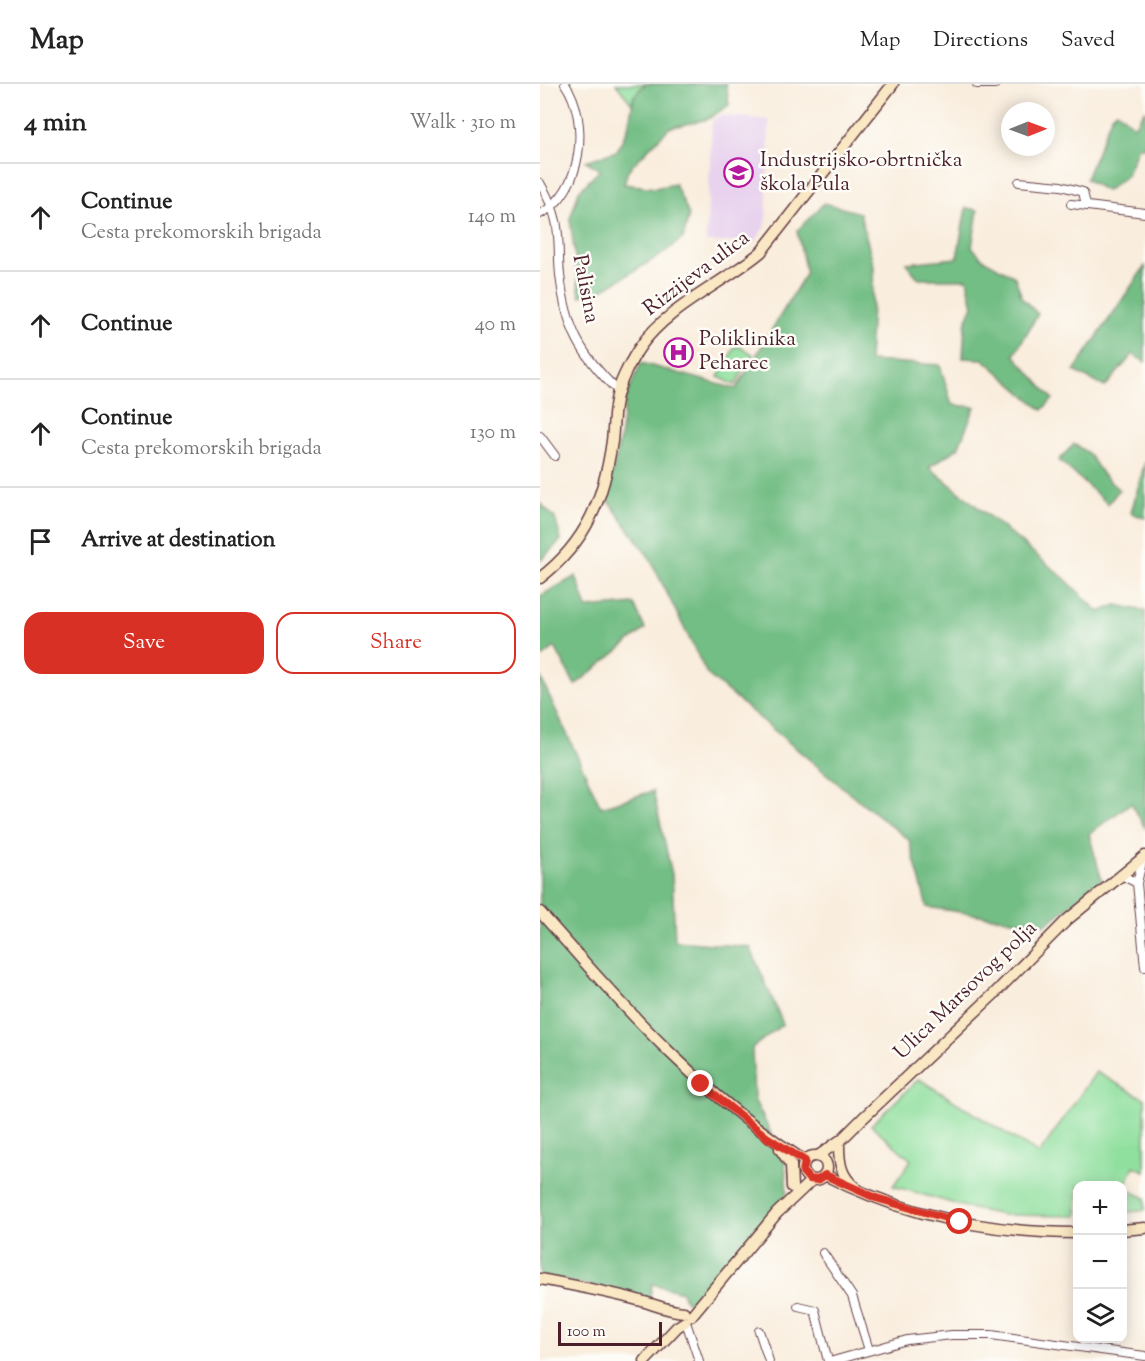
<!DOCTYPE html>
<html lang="en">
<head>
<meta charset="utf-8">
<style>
  body { margin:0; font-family:"Sorts Mill Goudy",serif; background:#f6f6f6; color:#222 }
  .controls { position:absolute; right:18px; bottom:18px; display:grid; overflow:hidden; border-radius:12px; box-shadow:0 3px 15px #0003 }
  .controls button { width:54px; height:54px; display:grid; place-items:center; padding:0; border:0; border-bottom:2px solid #e0e0e0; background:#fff; color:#222; font:30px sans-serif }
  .compass { position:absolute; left:461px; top:18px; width:54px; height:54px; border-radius:50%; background:#fff; box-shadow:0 3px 15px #0003; rotate:89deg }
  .scale { position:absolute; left:18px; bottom:15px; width:104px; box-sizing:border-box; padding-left:6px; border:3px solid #4a1f2b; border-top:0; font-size:16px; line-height:21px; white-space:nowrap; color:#4a1f2b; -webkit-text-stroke:4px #fdfcf7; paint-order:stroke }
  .stop { position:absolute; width:18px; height:18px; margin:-14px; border:4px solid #d93025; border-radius:50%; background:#fff }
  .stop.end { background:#d93025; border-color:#fff; box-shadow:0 2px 6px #0008 }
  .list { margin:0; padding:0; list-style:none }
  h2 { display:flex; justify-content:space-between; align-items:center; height:78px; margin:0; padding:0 24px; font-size:26px }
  h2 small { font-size:20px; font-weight:400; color:#767676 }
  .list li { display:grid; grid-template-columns:39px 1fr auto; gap:18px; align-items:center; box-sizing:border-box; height:108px; padding:0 24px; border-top:2px solid #e0e0e0 }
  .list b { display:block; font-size:22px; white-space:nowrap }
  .list p { margin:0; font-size:20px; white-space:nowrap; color:#767676 }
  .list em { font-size:20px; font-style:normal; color:#767676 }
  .actions { display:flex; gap:12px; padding:18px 24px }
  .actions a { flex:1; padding:14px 0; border:2px solid #d93025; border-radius:18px; text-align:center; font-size:21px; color:#d93025 }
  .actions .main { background:#d93025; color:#fff }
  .icon { flex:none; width:33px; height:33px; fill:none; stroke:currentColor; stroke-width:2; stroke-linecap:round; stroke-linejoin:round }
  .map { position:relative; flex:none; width:605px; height:1277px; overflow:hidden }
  header { display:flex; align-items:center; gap:36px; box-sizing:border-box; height:84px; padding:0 30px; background:#fff; border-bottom:2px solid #e0e0e0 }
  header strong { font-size:28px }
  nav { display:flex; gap:33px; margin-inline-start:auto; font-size:21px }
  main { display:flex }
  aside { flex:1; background:#fff }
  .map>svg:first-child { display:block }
</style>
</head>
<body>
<header>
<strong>Map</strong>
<nav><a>Map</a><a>Directions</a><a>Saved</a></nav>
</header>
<main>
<aside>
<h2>4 min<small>Walk · 310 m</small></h2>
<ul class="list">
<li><svg class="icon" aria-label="ahead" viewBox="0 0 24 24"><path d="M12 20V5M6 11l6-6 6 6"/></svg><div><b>Continue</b><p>Cesta prekomorskih brigada</p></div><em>140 m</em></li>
<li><svg class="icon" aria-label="ahead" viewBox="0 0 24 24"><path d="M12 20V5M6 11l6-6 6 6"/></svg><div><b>Continue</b></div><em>40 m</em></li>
<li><svg class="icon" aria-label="ahead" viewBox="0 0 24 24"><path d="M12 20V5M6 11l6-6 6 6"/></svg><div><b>Continue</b><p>Cesta prekomorskih brigada</p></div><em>130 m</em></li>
<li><svg class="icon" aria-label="arrive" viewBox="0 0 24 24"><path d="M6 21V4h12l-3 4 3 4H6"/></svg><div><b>Arrive at destination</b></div></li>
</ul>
<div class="actions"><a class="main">Save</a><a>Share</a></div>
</aside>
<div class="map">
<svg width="605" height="1277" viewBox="0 0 605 1277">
  <rect width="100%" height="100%" fill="#fdfcf7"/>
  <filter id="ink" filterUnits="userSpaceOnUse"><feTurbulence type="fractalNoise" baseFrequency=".0167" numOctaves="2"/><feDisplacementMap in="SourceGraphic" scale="12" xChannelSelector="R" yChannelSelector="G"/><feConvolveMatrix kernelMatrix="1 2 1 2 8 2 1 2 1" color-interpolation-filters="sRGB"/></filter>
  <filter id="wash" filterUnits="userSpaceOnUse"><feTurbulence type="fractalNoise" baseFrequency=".008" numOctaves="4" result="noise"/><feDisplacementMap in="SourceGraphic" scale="24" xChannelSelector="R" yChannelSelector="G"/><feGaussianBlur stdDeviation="1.35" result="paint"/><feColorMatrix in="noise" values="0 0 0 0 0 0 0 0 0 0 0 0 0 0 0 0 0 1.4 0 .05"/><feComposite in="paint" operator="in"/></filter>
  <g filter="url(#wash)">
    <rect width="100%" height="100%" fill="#f9eddd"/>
    <path fill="#e8d2ee" d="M180,31L229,36L226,140L215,158H166L172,37Z"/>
    <g fill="#8fdf9e" stroke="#6c7f64" stroke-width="1.5">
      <path d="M76,0H105L94,12L92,20Z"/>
      <path d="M196,261L213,270L195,301L178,293Z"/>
      <path d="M556,988L605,1015V1087L594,1082L584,1104L605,1114V1126L583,1129L582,1102H538L537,1132L462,1131L429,1124L353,1102L371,1076L331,1041L379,995L499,1070Z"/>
    </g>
    <g fill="#73be85" stroke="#5e6e58" stroke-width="1.5">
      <path d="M105,0H186L189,21L168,35L129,44L88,86L84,100L115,104L135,100L149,131L143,154L121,171L59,208L40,212L30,135L39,107L60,86L46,77L77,67L88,44L94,12Z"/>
      <path d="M605,26V63H598L586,92L566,107L546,95L572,31L577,27L594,42Z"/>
      <path d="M284,119L320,129L334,183L329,277L400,281L412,321L435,323L418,364L389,383L524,494L559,528L577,521L605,527V744L591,719L549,750L562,797L505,841L387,823L369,756L301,702L167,590L109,473L67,415L80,354L86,313L101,279L196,305L266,189L257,147Z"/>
      <path d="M426,124L438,126L432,163L443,175L475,193L482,214L498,230L474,271L513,315L502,326L443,275L423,274L425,240L433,222L427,195H379L366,179L417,174Z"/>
      <path d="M605,182V278L593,270L565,303L534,287Z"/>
      <path d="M534,360L548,369L563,391L579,406L568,420L519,376Z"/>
      <path d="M605,378V434L591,429Z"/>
      <path d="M0,419L15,434L21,456L0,477Z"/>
      <path d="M36,492L47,524L94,520L105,545L35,601L15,563L0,575V512Z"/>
      <path d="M0,592L61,723L113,707L132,790L135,857L210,863L243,940L212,964L214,1015L245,1078L247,1110L154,1219L146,1218L142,1208L112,1200L110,1213L0,1192Z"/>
    </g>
  </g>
  <g filter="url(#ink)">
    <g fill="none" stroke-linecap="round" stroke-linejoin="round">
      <defs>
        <g id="street">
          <path d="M437,0H455"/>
          <path d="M479,98L521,102L543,108L546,121"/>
          <path d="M0,99C7,111 13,123 16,137C20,154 18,173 20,191C26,244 40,270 78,307"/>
          <path d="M531,120L605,129"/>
          <path d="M0,130C43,109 50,36 25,0"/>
          <path d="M0,352L15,372"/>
          <path d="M581,791L597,799L605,883"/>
          <path d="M597,799L603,774"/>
          <path d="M283,1169L312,1212L329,1266"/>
          <path d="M258,1222L275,1226L288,1277"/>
          <path d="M146,1238L159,1277"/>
          <path d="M219,1247L229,1277"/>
          <path d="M293,1277L367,1256L412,1251H451L605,1272"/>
        </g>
        <g id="secondary">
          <path d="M0,494C47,458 64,414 72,357C74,341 73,323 78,308C81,295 93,273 100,263C127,223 184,199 221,168L353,0"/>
          <path d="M0,828C82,921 159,1010 265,1077"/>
          <path d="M299,1062C299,1079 301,1092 315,1103"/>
          <path d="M240,1065L251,1081L252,1103"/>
          <circle cx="275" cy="1084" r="12"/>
          <path d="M278,1072L302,1055L322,1035L454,910L527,836L605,772"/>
          <path d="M285,1091C363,1131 450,1149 538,1149"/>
          <path d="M582,1146L605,1144"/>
          <path d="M0,1195C31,1201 63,1207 94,1215C111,1219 127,1227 144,1228"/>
          <path d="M151,1232L237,1129L272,1096"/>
          <path d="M105,1277L137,1243L145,1238"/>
        </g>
      </defs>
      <use href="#street" stroke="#643e46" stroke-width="10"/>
      <use href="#secondary" stroke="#643e46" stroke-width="13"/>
      <use href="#street" stroke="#fff" stroke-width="8"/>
      <use href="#secondary" stroke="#fae7c3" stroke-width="10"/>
    </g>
  </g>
  <g fill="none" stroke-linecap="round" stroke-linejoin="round" filter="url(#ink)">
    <path stroke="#d93025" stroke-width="8" d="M161,1000L228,1054L265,1077L263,1088L269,1095L278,1096L285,1091L336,1114L420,1138"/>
  </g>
  <defs>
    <symbol id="school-ring" viewBox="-11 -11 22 22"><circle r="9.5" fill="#fdfcf7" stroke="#b5179e" stroke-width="1.5"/><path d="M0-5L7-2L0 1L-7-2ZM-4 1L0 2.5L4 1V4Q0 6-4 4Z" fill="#b5179e"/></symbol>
    <symbol id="hospital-ring" viewBox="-11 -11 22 22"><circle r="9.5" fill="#fdfcf7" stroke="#b5179e" stroke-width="1.5"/><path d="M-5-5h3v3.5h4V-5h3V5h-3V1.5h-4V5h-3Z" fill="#b5179e"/></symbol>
  </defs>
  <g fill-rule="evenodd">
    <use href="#school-ring" x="182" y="72" width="33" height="33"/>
    <use href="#hospital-ring" x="122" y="252" width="33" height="33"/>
  </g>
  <g text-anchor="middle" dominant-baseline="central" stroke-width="5" stroke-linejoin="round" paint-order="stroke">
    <g font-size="21" fill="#4a1f2b" stroke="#fdfcf7" text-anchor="start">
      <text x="220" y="77">Industrijsko-obrtnička<tspan x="220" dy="24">škola Pula</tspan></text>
      <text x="159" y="256">Poliklinika<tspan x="159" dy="24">Peharec</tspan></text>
    </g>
    <g font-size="21" fill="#4a1f2b" stroke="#fdfcf7">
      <text transform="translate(157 190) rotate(-37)">Rizzijeva ulica</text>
      <text transform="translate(45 205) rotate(79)">Palisina</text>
      <text transform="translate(426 907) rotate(-44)">Ulica Marsovog polja</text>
    </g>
  </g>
</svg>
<div class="controls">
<button>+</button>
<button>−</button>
<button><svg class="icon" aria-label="layers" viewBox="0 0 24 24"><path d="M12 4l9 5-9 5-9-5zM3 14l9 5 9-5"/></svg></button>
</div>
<svg class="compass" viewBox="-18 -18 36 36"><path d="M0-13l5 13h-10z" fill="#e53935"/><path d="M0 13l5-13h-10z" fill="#767676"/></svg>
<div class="scale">100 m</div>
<div class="stop" style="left:420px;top:1138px"></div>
<div class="stop end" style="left:161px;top:1000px"></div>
</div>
</main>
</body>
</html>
